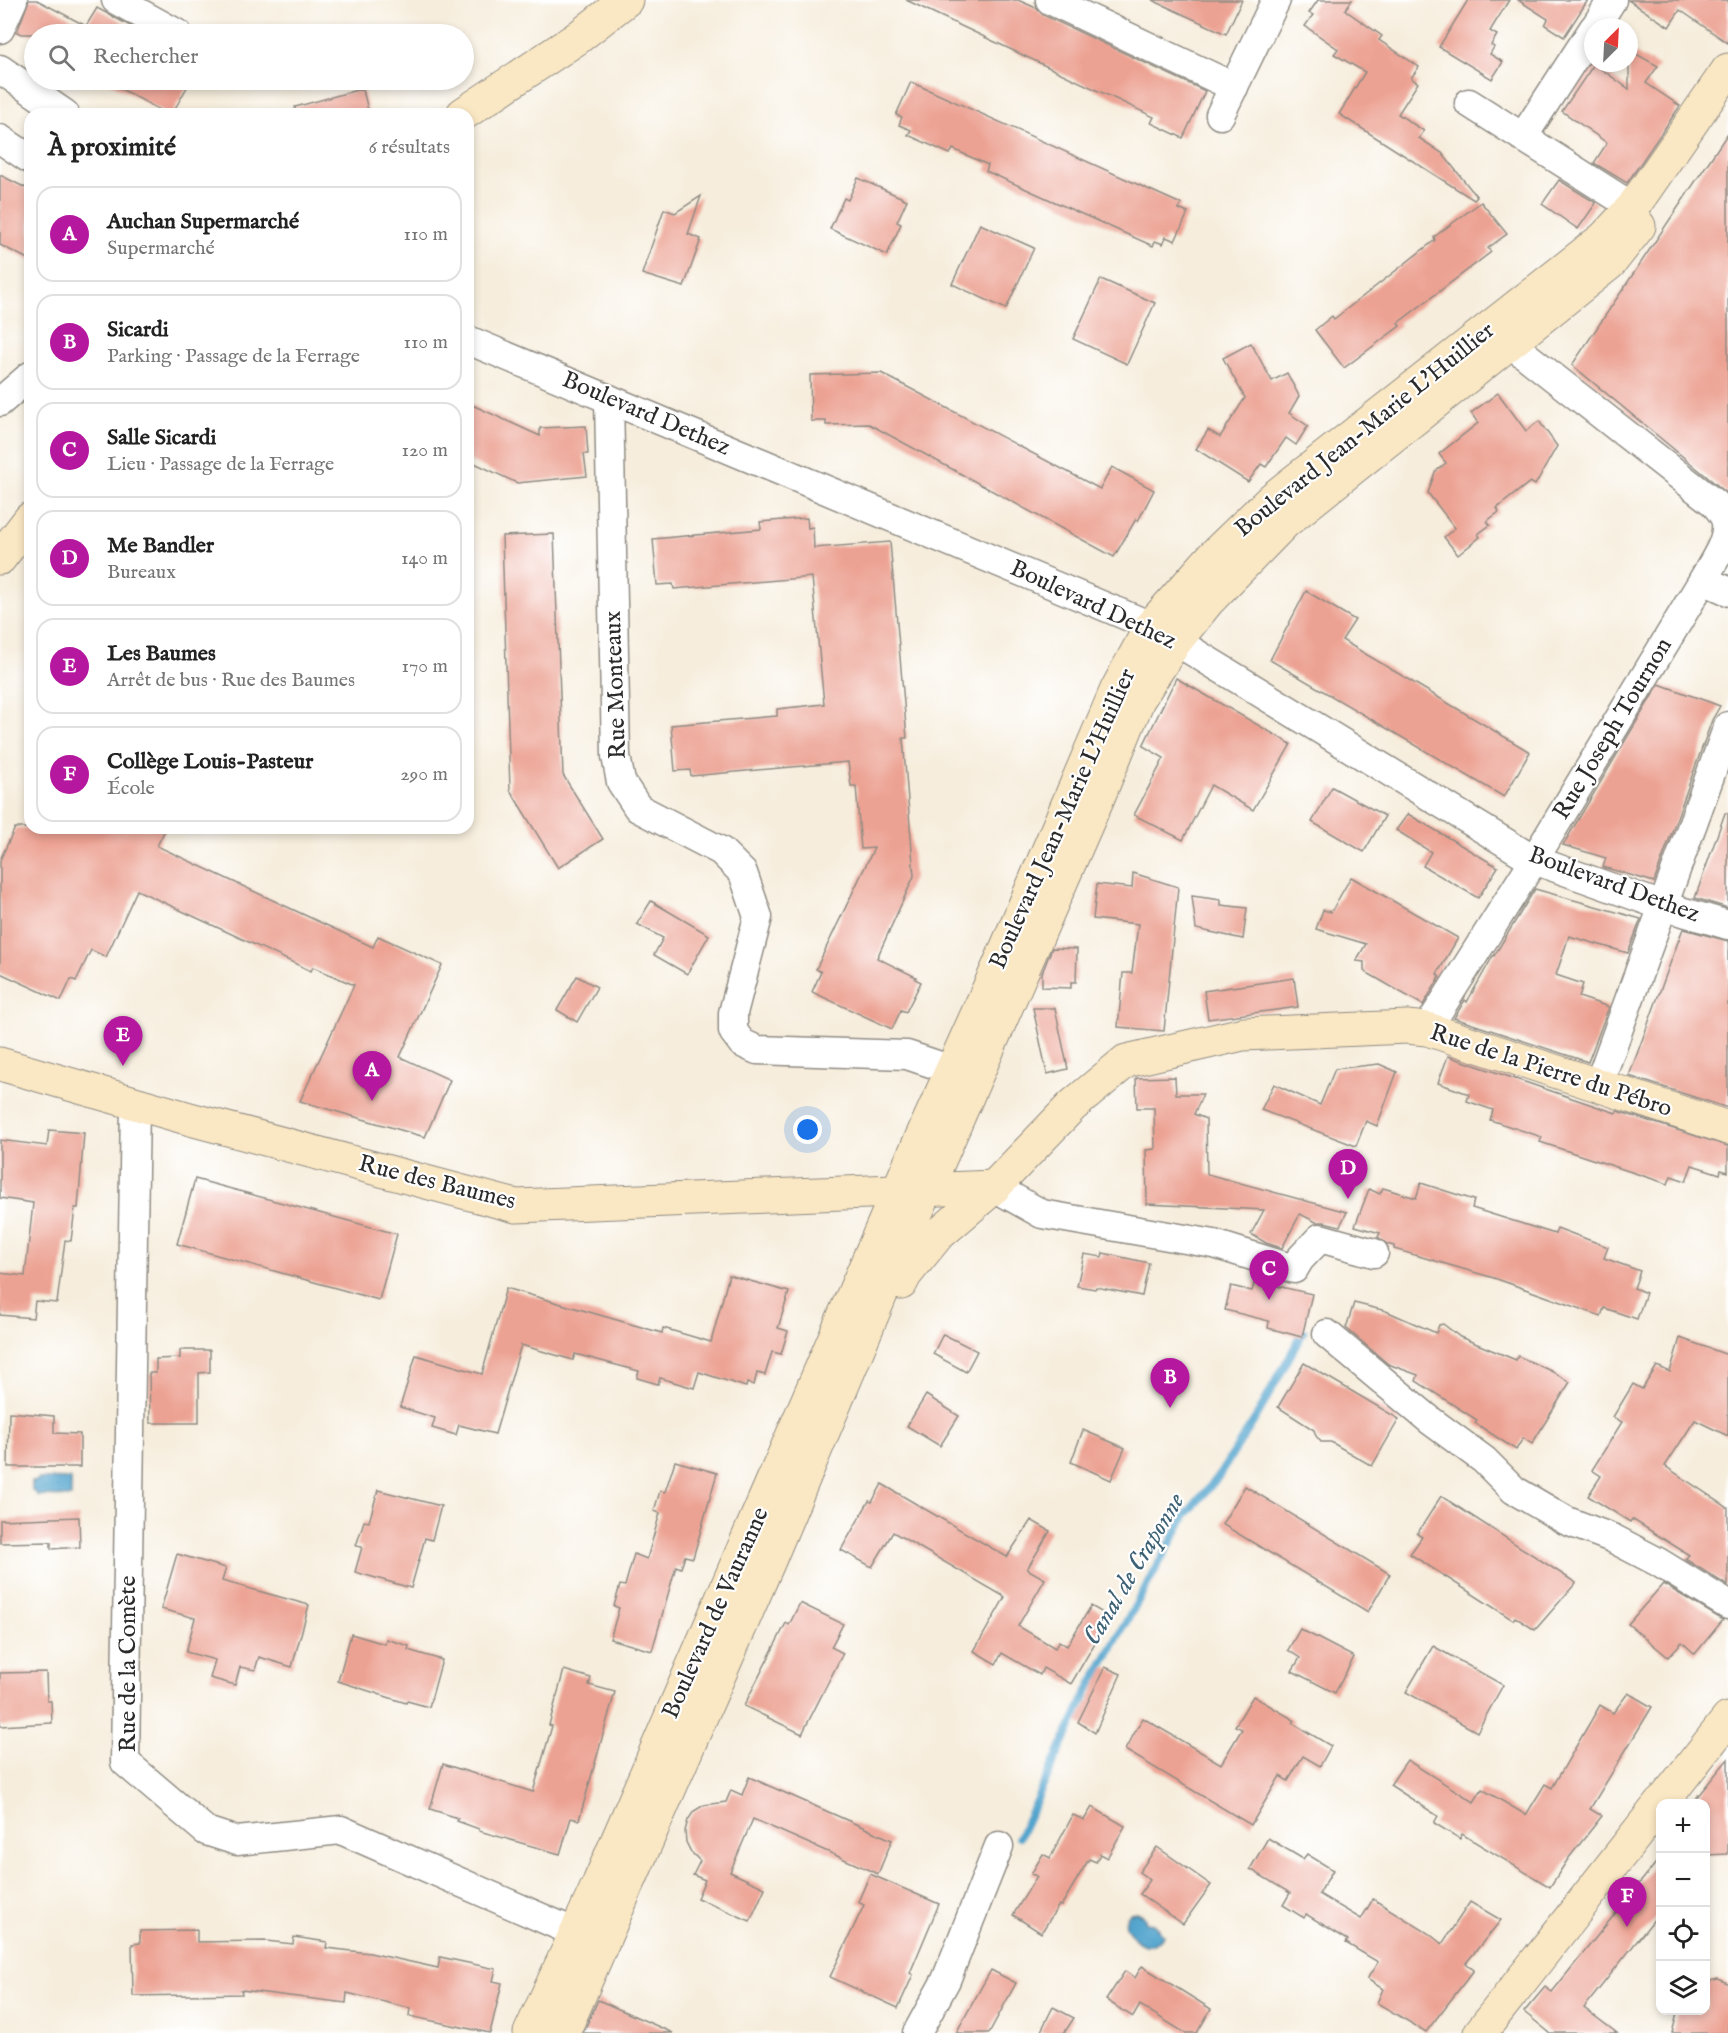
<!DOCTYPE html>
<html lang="fr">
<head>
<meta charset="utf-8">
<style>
  body { margin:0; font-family:"IM FELL English",serif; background:#f2f2f2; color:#222 }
  .controls { position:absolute; right:18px; bottom:18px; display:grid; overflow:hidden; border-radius:12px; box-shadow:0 3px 9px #0003 }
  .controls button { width:54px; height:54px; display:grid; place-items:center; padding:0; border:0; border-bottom:2px solid #e0e0e0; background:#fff; color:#222; font:30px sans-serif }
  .compass { position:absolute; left:1584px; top:18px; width:54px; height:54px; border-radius:50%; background:#fff; box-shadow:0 3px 9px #0003; rotate:24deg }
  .you { position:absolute; left:808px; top:1130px; width:21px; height:21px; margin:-15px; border:4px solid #fff; border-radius:50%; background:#1a73e8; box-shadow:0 0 0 9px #1a73e833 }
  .badge { display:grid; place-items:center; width:39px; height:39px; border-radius:50%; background:#b5179e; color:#fff; font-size:20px; font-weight:700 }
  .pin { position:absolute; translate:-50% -50px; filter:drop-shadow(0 2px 3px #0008) }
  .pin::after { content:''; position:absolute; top:32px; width:21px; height:18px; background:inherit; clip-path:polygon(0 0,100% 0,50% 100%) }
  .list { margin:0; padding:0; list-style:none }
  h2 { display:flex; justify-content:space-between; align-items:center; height:78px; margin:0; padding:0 24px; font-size:26px }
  h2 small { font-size:20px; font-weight:400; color:#767676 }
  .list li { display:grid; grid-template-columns:39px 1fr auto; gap:18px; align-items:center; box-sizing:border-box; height:96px; margin:0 12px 12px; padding:0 12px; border:2px solid #e0e0e0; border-radius:18px }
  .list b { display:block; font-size:22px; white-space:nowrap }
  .list p { margin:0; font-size:20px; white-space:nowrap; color:#767676 }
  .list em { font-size:20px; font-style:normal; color:#767676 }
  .icon { flex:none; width:33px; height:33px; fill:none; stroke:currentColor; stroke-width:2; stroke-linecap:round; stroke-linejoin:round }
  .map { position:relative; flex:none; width:1728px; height:2033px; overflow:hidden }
  .search { position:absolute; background:#fff; box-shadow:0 3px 9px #0003; left:24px; top:24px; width:450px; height:66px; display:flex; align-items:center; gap:15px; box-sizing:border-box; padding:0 21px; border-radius:33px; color:#767676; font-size:22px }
  .panel { position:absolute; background:#fff; box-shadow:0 3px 9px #0003; left:24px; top:108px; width:450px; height:726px; border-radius:18px }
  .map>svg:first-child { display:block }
</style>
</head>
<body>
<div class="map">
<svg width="1728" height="2033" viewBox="0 0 1728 2033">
  <rect width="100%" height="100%" fill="#fff"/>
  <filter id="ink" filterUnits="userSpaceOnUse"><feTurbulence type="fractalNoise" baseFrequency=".0167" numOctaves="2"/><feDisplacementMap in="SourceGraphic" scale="12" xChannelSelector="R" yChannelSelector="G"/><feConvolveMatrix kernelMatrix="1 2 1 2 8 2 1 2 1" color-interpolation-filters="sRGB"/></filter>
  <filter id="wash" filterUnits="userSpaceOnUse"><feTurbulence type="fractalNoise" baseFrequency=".008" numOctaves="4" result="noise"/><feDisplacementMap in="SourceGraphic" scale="24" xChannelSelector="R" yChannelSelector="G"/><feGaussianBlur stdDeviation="1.35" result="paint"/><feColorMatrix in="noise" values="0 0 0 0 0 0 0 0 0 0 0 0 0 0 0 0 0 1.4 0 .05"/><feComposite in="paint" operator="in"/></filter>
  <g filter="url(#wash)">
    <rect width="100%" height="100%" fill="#f6eddc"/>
    <g fill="#52a4cd" stroke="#3e687c" stroke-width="1.5">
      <path d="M38,1479H71V1497L37,1496V1493L32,1491V1482L37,1481Z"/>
      <path d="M1136,1912L1144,1916L1146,1923L1153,1924L1164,1935C1153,1948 1142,1949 1132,1935C1127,1928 1124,1927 1126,1918L1130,1913Z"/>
    </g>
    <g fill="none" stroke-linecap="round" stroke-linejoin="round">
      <path stroke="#52a4cd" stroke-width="8" d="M1019,1837L1087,1692L1186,1515L1218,1477L1257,1416L1303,1332"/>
    </g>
    <g id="blocks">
      <g fill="#eca293">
        <path d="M29,0H37L86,26L97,8L145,34H22L17,32Z"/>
        <path d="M906,0H1018L1036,8L1043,15L1205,91L1183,138L1151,123L1154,117Z"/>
        <path d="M1152,0H1242L1226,34Z"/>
        <path d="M1318,0H1352L1345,10L1382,36L1379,40L1419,67L1411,78L1418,83L1398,114L1424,131L1419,138L1442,153L1477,197L1474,200L1339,114L1365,72L1334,54L1338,49L1305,26L1313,15L1309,13Z"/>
        <path d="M1468,0H1509L1490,31L1497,35L1491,45L1494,47L1490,54L1503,62L1492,79L1439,47Z"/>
        <path d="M1518,0H1588L1564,37L1545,25L1548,19Z"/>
        <path d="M1628,0H1728V43L1680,10L1669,27Z"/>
        <path d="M1629,50L1658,66L1646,83L1680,106L1627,183L1594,163L1607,143L1562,111L1594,64L1629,89Z"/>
        <path d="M105,80H191L172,114H167Z"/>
        <path d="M911,82L1181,204L1179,209L1188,213L1175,241L1166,237L1163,244L1155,241L1153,246L986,171L988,165L953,149L950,154L908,135L911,130L899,125L902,117L896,115Z"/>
        <path d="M357,90H363L369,114H296L295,107Z"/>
        <path d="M1728,133V494L1572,365Z"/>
        <path d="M0,175L30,190V260L0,245Z"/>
        <path d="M858,178L907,200L897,222L901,224L887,255L830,229L844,198L848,200Z"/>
        <path d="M1559,180L1596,203L1578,229L1542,204Z"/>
        <path d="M701,196L688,234L701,239L684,287L642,274L664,209L675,213Z"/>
        <path d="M1481,202L1507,234L1488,248L1491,252L1398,323L1400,326L1344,368L1315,330L1332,316L1334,319L1435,240L1434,237Z"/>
        <path d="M980,224L1034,248L1006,309L952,284Z"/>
        <path d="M1101,279L1155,303L1127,364L1073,339Z"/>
        <path d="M1251,343L1272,381L1287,373L1299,396L1289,413L1308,426L1296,445L1286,438L1266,467L1261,464L1248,482L1196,449L1208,430L1220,437L1245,398L1223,358Z"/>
        <path d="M881,373L1100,489L1112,467L1154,490L1138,521L1136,519L1114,557L869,424L826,425V421H811L810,375Z"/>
        <path d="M1498,393L1526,431L1539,421L1557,446L1535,485L1530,482L1497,508L1499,512L1487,521L1490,525L1478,534L1480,537L1458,555L1444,537L1455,528L1428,493L1435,472L1446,463L1439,454L1478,423L1471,413Z"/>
        <path d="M468,403L540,436V428L586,426L588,454H584L587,476L517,483L468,460Z"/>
        <path d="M807,518L808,528L813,527L814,548L890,542L907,738H903L914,876L877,958L916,977L915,979L921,982L906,1012L901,1010L892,1029L812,992L821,972L816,969L874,848L861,849L856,786H851L848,762L691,776L690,770L675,771L671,725L777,716V709L824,704L812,577L674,589L673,584L657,585L653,539L761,529L760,522Z"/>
        <path d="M554,534L563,775L603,839L558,868L510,790L502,536Z"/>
        <path d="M1306,591L1355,620L1342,640L1530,752L1504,797L1270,660Z"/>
        <path d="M1176,678L1291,744L1253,810L1211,785L1183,840L1134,815L1164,758L1143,746Z"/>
        <path d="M1659,684L1720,706L1712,720L1654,882L1603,867L1606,858L1563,845Z"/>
        <path d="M1332,787L1385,816L1364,852L1312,822Z"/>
        <path d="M1725,813H1728V908L1695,898Z"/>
        <path d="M1408,814L1498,867L1478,898L1423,866L1431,852L1396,830Z"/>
        <path d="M15,828H166L157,846L373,947L378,936L442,965L400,1057L450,1080L425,1137L300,1101L354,985L313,967L311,971L137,890L106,957L91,950L76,981L71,979L61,1001L0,973V860Z"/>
        <path d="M1133,873L1178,887L1164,1031L1118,1027L1123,973H1132L1138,924L1093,919L1097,884L1132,888Z"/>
        <path d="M1351,877L1458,938L1437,974L1440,977L1423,1005L1364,971V962L1356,961L1366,944L1316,929L1323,910L1331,912Z"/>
        <path d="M1535,889L1641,919L1628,953L1569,936L1556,975L1583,984L1579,997L1609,1007L1588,1062L1454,1018L1465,1000L1467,1002L1493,956H1494Z"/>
        <path d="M1192,896L1221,900V905L1247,908L1243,939L1196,929Z"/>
        <path d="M651,901L709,935L687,974L654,955L663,938L637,924Z"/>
        <path d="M1684,929L1728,941V1108L1629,1076L1682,931Z"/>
        <path d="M1052,948L1077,949L1076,982H1071V988L1042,987V973Z"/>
        <path d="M577,976L597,987L577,1022L557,1010Z"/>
        <path d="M1294,978L1298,1007L1208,1019L1204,991Z"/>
        <path d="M1033,1008H1055L1068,1069L1047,1074Z"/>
        <path d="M1448,1056L1616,1113L1617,1111L1728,1146V1172L1721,1170L1720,1174L1692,1165L1686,1181L1671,1176L1668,1184L1540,1142L1542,1137L1490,1120L1493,1110L1467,1101L1469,1094L1438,1083Z"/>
        <path d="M1379,1064L1397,1072L1377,1126L1366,1121L1356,1146L1261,1110L1274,1084L1320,1105L1335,1069Z"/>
        <path d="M1175,1077L1176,1094H1203L1194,1114L1206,1119L1207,1174L1347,1212L1340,1226L1324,1222H1316L1300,1214L1282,1248L1266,1243L1251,1234L1264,1210L1147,1204L1146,1150L1155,1149L1154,1108H1137L1136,1078Z"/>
        <path d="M49,1130L84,1133L78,1208H75L71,1241L65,1240L57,1303L35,1301L33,1318L0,1315V1273L25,1276L33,1203L0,1198V1140L47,1146Z"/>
        <path d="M195,1179L397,1234L379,1300L177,1244Z"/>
        <path d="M1421,1183L1474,1200L1472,1208L1555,1234L1557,1228L1608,1247L1604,1258L1640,1271L1634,1288L1646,1293L1637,1319L1604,1308L1601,1316L1494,1278L1394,1249V1246L1387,1244L1378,1237L1380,1233L1355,1226L1369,1189L1380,1194L1383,1188L1416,1198Z"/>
        <path d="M1103,1253L1149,1263L1142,1296L1096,1287L1095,1289L1077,1286L1084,1254L1102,1257Z"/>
        <path d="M729,1275L789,1292L778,1328L788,1331L781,1354L772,1352L765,1375L757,1373L754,1385L747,1383L746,1387L699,1372L694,1388L660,1378L658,1384L637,1378L639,1371L575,1354L573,1360L521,1345L495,1434L459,1425L456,1435L432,1428L435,1418L400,1407L416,1355L482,1374L506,1288L662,1333L663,1328L711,1342Z"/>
        <path d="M1255,1281L1312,1294L1302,1337L1268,1328L1269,1321L1225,1310L1231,1286L1252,1291Z"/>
        <path d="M1354,1303L1386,1311L1436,1333L1439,1325L1443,1324L1460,1337L1516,1360L1518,1356L1551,1371L1570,1382L1532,1444L1523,1438L1516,1450L1475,1423L1477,1420L1416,1381L1418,1375L1388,1364L1346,1328Z"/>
        <path d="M943,1334L977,1351L966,1372L933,1354Z"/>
        <path d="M1680,1338L1728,1355V1436L1695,1420L1665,1466L1728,1508V1586L1685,1559L1689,1555L1632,1519L1630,1522L1588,1496L1601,1476L1592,1470L1622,1422L1613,1417L1633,1384L1642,1389L1657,1366L1670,1372Z"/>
        <path d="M180,1350H210V1372L199,1373V1423H150L149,1373H156V1359L180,1358Z"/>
        <path d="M1304,1363L1399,1419L1372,1466L1331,1442H1321L1316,1436L1314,1430L1278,1407Z"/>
        <path d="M926,1395L959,1416L940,1446L907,1426Z"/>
        <path d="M9,1412L54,1416V1433L80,1434V1467H8Z"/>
        <path d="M1083,1430L1125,1448L1111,1480L1071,1462Z"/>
        <path d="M675,1461L717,1473L693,1558L685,1556L681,1568L676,1566L652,1651L610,1639L619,1608L614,1606L620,1585L625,1586L634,1554L647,1559L660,1513L654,1511L660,1491L665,1492Z"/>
        <path d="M882,1484L1007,1557L1031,1520L1050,1531L1027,1569L1045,1579L1018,1626L1055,1648L1059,1641L1067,1646L1091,1606L1110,1617L1071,1684L1043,1668L1040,1675L1002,1653L996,1664L974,1651L1005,1597L893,1532L872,1567L841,1550L869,1501L872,1502Z"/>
        <path d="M1245,1486L1390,1574L1368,1612L1222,1524Z"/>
        <path d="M378,1490L441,1506L432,1540L425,1538L411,1588L355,1572L362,1547L356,1546L364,1521L369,1522Z"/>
        <path d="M1441,1496L1576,1583L1535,1630L1515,1617L1513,1620L1410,1554L1422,1537L1417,1534Z"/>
        <path d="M79,1517L80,1547L51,1549V1542L0,1543V1520Z"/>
        <path d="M177,1554L226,1568L222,1581L309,1605L292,1667L259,1657L255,1670L240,1667L235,1685L210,1678L215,1660L186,1652L195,1618L161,1609Z"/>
        <path d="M1663,1584L1723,1620L1695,1654L1682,1642L1668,1657L1628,1624Z"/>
        <path d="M800,1603L843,1624L831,1647L843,1653L802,1734L744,1706L786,1623L789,1625Z"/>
        <path d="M1300,1629L1354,1657L1335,1693L1292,1671L1300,1658L1288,1650Z"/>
        <path d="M351,1634L385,1644L386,1639L409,1646L408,1650L442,1660L429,1707L407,1701L406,1703L338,1681Z"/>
        <path d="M1433,1646L1503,1685L1477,1732L1406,1692Z"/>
        <path d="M1105,1667L1121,1674L1095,1733L1078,1722Z"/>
        <path d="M564,1670L591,1678L589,1685L615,1692L579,1820L571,1818L560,1854L479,1831V1829L457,1821L458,1818L430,1809L443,1764L533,1792L552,1726L549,1725Z"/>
        <path d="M46,1672L47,1701H51L52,1723L0,1726V1673Z"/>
        <path d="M1628,1693L1652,1707L1590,1809L1602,1816L1568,1859L1550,1887L1462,1834L1460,1839L1434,1823L1438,1816L1390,1785L1407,1760L1474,1802L1482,1789L1526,1815L1545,1784L1552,1788L1600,1705L1613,1713Z"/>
        <path d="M1253,1696L1294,1720L1292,1723L1331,1746L1320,1766L1303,1756L1288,1781L1280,1776L1251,1825L1125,1750L1143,1718L1221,1764L1242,1729L1235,1726Z"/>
        <path d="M1728,1759V1854L1706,1855V1803H1692Z"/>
        <path d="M749,1777L892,1840L878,1874L753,1819L730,1872L765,1888L750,1921L697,1898L705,1880L693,1875L700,1861L691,1852L686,1842L685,1831L688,1820L694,1811L704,1805L726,1802L731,1790L742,1795Z"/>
        <path d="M1092,1807L1125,1826L1107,1858L1100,1854L1096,1862L1089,1859L1061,1906L1059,1905L1041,1933L1013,1915L1037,1876L1031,1874L1043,1854L1050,1858L1073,1815L1084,1820Z"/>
        <path d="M1268,1838L1303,1859L1307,1854L1333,1870L1319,1894L1361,1919L1373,1899L1428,1933L1442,1944L1470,1902L1501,1920L1466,1963L1474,1970L1426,2032L1377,2003L1383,1989L1367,1979L1378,1962L1346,1943L1348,1940L1306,1914L1304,1918L1283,1905L1290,1893L1250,1869Z"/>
        <path d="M1157,1847L1211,1885L1183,1924L1140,1894L1150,1880L1139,1872Z"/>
        <path d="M1660,1858V1912L1584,2008L1617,2033H1550L1524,2012L1545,1987L1552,1992Z"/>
        <path d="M870,1874L939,1904L910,1973L913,1975L898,2008L830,1977L864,1905L858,1902Z"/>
        <path d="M197,1930V1942L266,1941L293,1944L294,1937L327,1942L326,1948L370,1953L438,1968L440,1957L496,1969L493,1981L502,1983L490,2033L409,2016L410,2008L347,1993L346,2003L241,1990L242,1994L133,1996L132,1944L140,1943V1931Z"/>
        <path d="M1142,1966L1211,2009L1197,2033H1185L1140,2005L1133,2017L1106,2000L1125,1971L1135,1978Z"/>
        <path d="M991,1970L1016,1983L989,2033H956Z"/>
        <path d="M1717,1979L1728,1983V2033H1672L1678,2010H1706V1982Z"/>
        <path d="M598,2000L673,2033H583Z"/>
        <path d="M1053,2007L1074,2018L1064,2033H1040Z"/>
      </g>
    </g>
  </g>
  <g filter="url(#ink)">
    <use href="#blocks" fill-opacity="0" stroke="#908c84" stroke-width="1.5"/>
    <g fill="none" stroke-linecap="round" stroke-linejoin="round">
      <defs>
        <g id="street">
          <path d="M116,0L178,34"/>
          <path d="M1050,0L1234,87"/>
          <path d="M1595,27L1612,0"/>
          <path d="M0,29L13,0"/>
          <path d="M0,69L65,114"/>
          <path d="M1469,103L1633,207"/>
          <path d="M1220,115L1276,0"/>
          <path d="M1523,137L1593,29"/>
          <path d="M0,139L30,159"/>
          <path d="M468,340L1151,626L1534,860L1663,906L1728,925"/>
          <path d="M609,399L616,756L621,782L638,808L721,851L743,873L758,917L733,1013V1031L742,1043L757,1050L907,1055L952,1070"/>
          <path d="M0,402L30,376"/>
          <path d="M1703,580L1728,591"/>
          <path d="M1427,1029L1534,860L1703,580C1712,563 1728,543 1726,523C1725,515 1719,509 1714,503L1492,329"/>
          <path d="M1598,1086L1728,726"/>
          <path d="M135,1103L125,1762L206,1831L237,1841L341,1830L576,1933"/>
          <path d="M994,1187L1042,1214L1214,1244L1294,1269L1300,1259L1320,1238L1374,1253"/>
          <path d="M1327,1334L1431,1421L1484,1460L1514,1490L1567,1521L1612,1538L1658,1562L1728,1605"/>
          <path d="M917,2033L946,1980L999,1846"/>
        </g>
        <g id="secondary">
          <path d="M463,114L576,39L626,0"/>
          <path d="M0,558L30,519"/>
          <path d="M0,1064L190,1119L516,1206L994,1187"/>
          <path d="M901,1283L905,1275L937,1236L994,1187L1072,1106L1126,1061L1243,1034L1407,1027L1427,1029L1728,1128"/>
          <path d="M1661,1804L1728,1719"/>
          <path d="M530,2033L599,1883L911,1161L998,968L1117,689L1151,626L1215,554L1272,499L1604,238L1633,207L1728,70"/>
          <path d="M563,2033L768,1563L886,1282L1097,800L1138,700L1175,642L1208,601L1285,522L1610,263L1639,226"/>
          <path d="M1480,2033L1660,1804"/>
        </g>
      </defs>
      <use href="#street" stroke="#908c84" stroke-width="31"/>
      <use href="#secondary" stroke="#908c84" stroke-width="35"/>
      <use href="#street" stroke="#fff" stroke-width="28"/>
      <use href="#secondary" stroke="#fae7c3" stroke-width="33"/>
    </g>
  </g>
  <g text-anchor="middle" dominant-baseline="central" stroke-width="4.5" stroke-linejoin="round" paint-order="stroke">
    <g font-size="24" fill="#2b2b2b" stroke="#fff">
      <text transform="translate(646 414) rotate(23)">Boulevard Dethez</text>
      <text transform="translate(1365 430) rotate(-39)">Boulevard Jean-Marie L'Huillier</text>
      <text transform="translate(1093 605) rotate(25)">Boulevard Dethez</text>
      <text transform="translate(616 685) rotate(-92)">Rue Monteaux</text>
      <text transform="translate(1613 729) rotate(-59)">Rue Joseph Tournon</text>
      <text transform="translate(1063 819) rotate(-66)">Boulevard Jean-Marie L'Huillier</text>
      <text transform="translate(1614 885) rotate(20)">Boulevard Dethez</text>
      <text transform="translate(1551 1071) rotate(18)">Rue de la Pierre du Pébro</text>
      <text transform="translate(437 1183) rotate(14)">Rue des Baumes</text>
      <text transform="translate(716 1613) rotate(-66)">Boulevard de Vauranne</text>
      <text transform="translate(128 1664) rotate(-90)">Rue de la Comète</text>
    </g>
    <g font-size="26" font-style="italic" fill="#3d6174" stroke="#fff">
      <text transform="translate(1134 1569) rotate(-59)">Canal de Craponne</text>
    </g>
  </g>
</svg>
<div class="controls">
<button>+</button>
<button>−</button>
<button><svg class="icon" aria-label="locate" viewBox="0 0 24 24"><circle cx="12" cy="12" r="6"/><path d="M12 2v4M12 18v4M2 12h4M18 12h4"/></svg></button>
<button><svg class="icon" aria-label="layers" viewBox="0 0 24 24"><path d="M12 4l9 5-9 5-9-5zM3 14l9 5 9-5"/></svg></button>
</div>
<svg class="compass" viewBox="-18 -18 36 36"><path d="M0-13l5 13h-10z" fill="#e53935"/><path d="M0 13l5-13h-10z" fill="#767676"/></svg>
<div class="you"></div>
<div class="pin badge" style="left:372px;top:1101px">A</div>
<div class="pin badge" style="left:1170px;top:1408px">B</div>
<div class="pin badge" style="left:1269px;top:1300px">C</div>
<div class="pin badge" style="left:1348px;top:1199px">D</div>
<div class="pin badge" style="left:123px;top:1066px">E</div>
<div class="pin badge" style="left:1627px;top:1927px">F</div>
<div class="search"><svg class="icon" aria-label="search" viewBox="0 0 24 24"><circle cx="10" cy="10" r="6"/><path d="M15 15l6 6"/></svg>Rechercher</div>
<section class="panel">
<h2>À proximité<small>6 résultats</small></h2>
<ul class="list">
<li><span class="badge">A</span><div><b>Auchan Supermarché</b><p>Supermarché</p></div><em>110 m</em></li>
<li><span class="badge">B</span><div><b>Sicardi</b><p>Parking · Passage de la Ferrage</p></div><em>110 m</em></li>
<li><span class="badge">C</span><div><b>Salle Sicardi</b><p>Lieu · Passage de la Ferrage</p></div><em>120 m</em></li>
<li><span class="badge">D</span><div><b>Me Bandler</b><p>Bureaux</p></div><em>140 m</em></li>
<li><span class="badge">E</span><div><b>Les Baumes</b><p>Arrêt de bus · Rue des Baumes</p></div><em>170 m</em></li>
<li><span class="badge">F</span><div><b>Collège Louis-Pasteur</b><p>École</p></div><em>290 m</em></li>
</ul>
</section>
</div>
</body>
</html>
